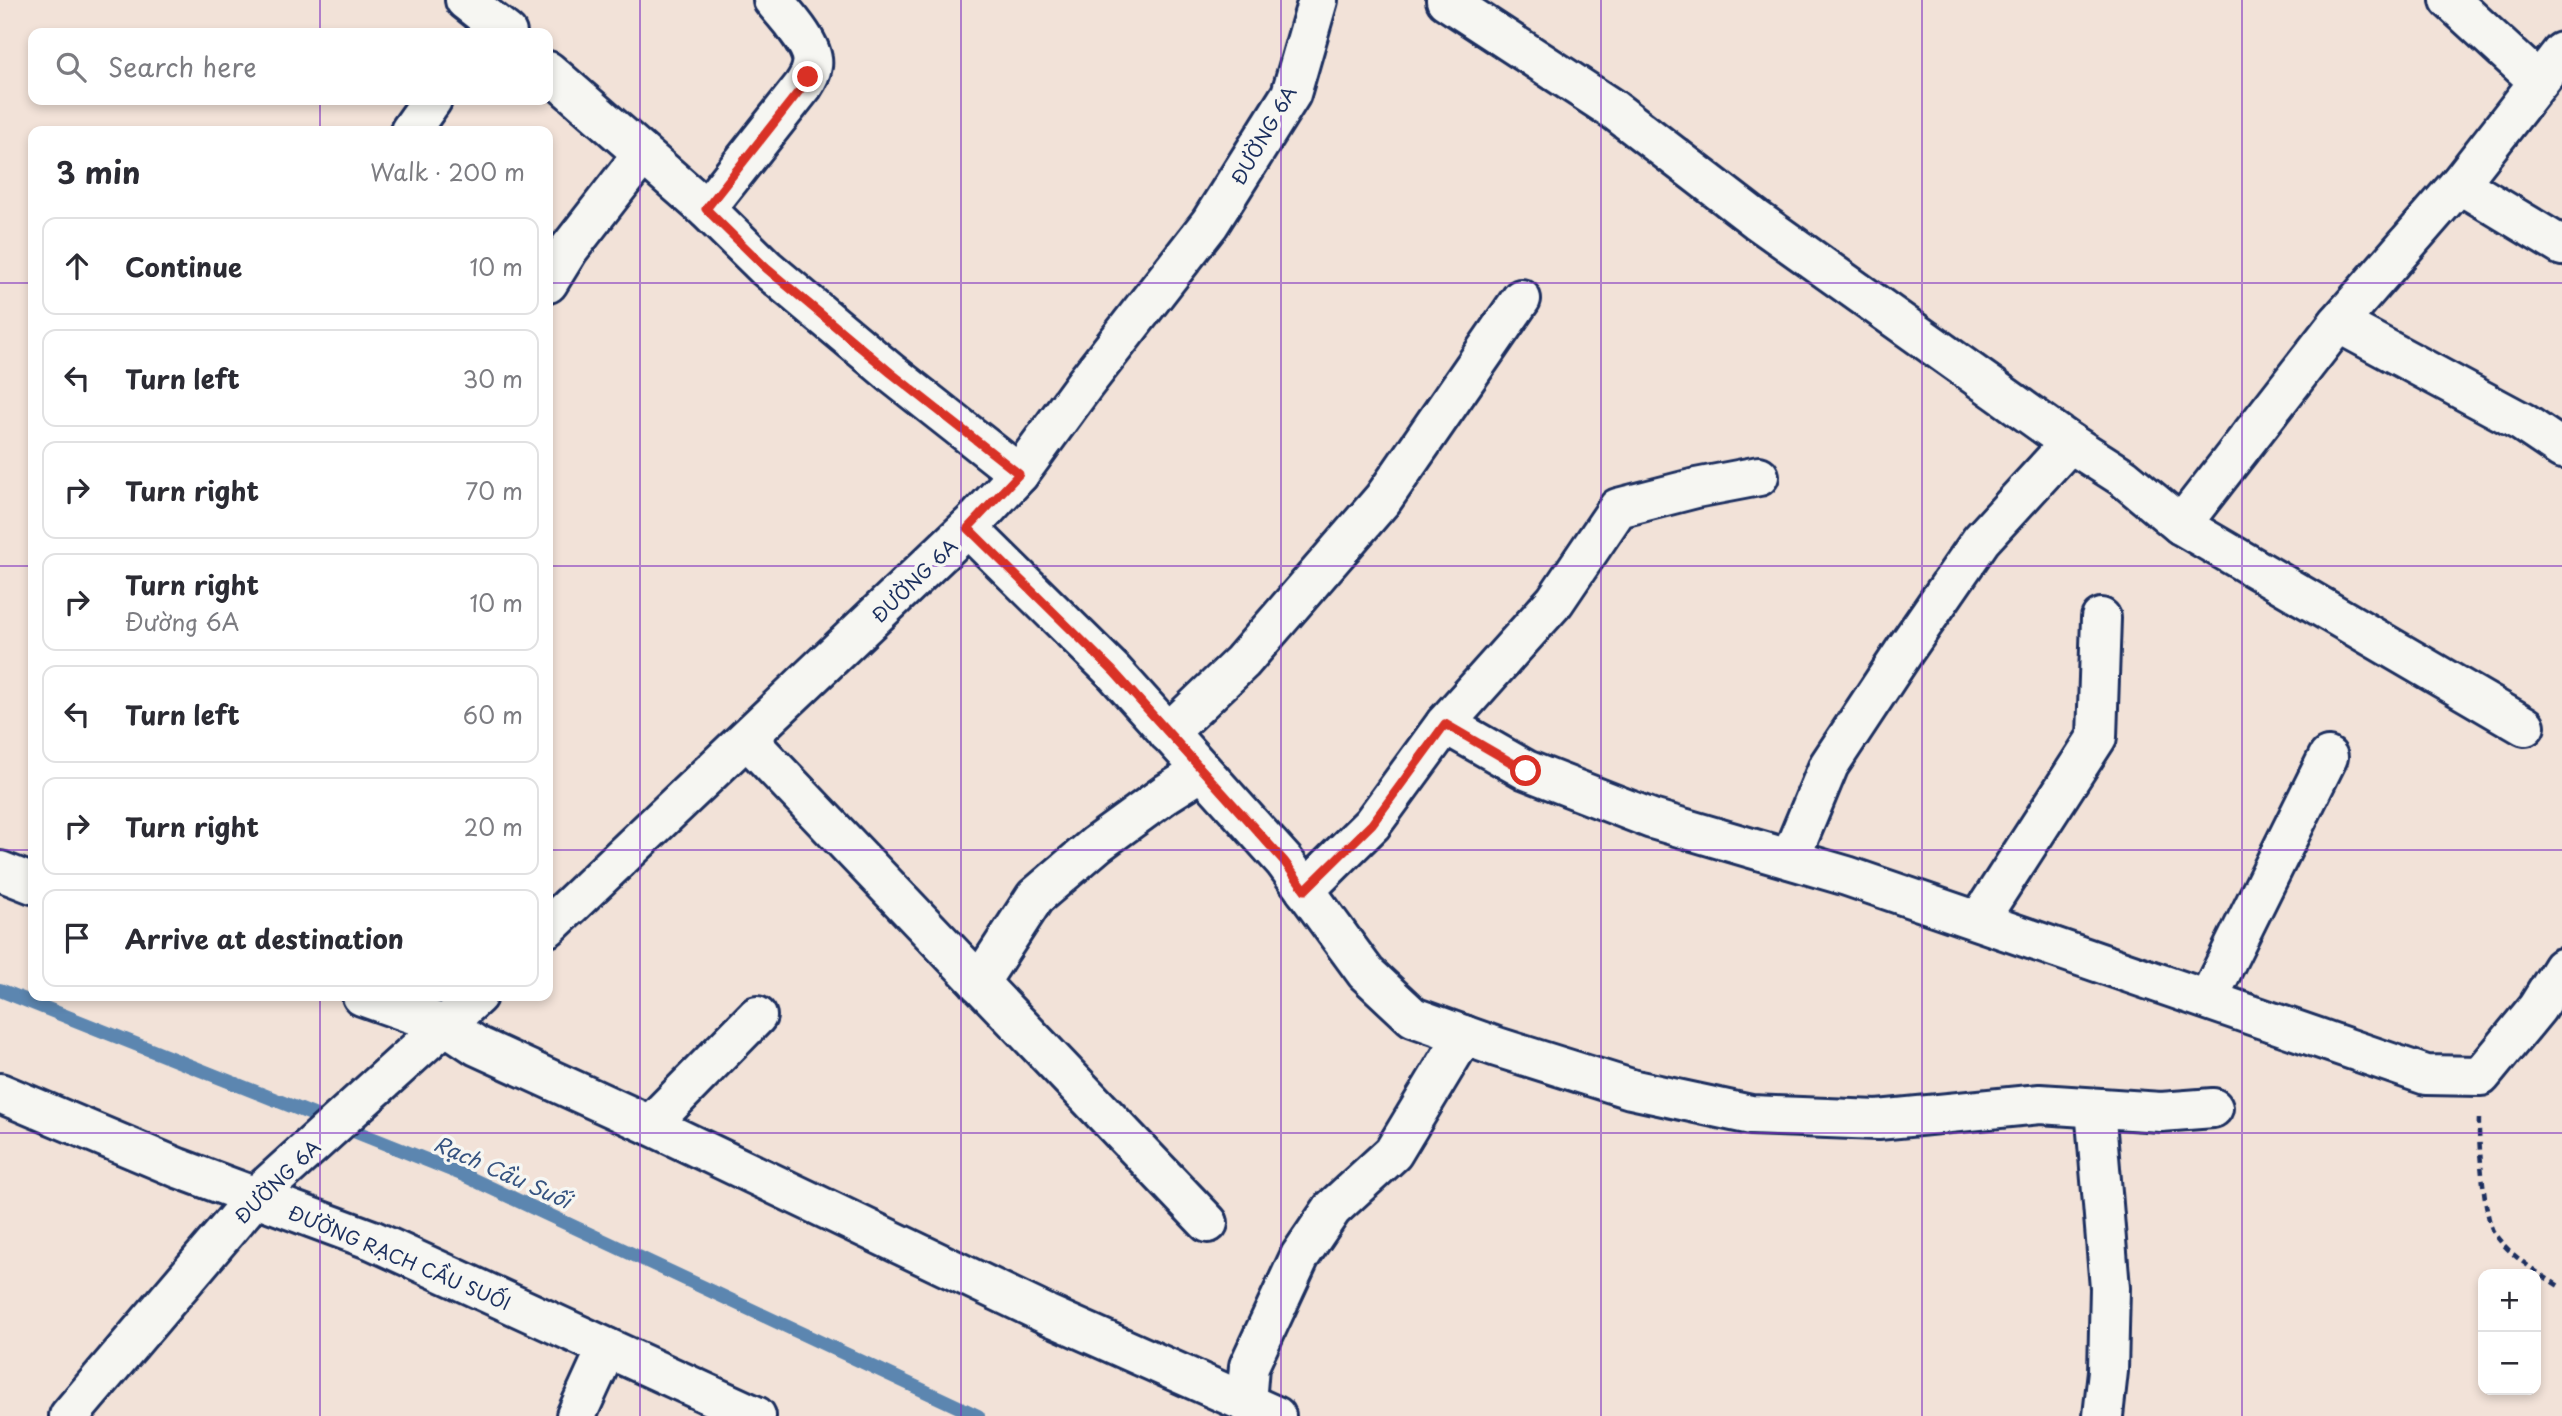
<!DOCTYPE html>
<html lang="en">
<head>
<meta charset="utf-8">
<style>
  body { margin:0; font-family:"Playpen Sans",sans-serif; background:#f7f7f7; color:#2b2b33 }
  .controls { position:absolute; right:21px; bottom:21px; display:grid; overflow:hidden; border-radius:14px; box-shadow:0 4px 10px #0003 }
  .controls button { width:63px; height:63px; display:grid; place-items:center; padding:0; border:0; border-bottom:2px solid #e1e1e2; background:#fff; color:#2b2b33; font:35px sans-serif }
  .stop { position:absolute; width:21px; height:21px; margin:-16px; border:5px solid #d93025; border-radius:50%; background:#fff }
  .stop.end { background:#d93025; border-color:#fff; box-shadow:0 2px 7px #0008 }
  .list { margin:0; padding:0; list-style:none }
  h2 { display:flex; justify-content:space-between; align-items:center; height:91px; margin:0; padding:0 28px; font-size:30px }
  h2 small { font-size:23px; font-weight:400; color:#7c7c81 }
  .list li { display:grid; grid-template-columns:46px 1fr auto; gap:21px; align-items:center; box-sizing:border-box; height:98px; margin:0 14px 14px; padding:0 14px; border:2px solid #e1e1e2; border-radius:14px }
  .list b { display:block; font-size:26px; white-space:nowrap }
  .list p { margin:0; font-size:23px; white-space:nowrap; color:#7c7c81 }
  .list em { font-size:23px; font-style:normal; color:#7c7c81 }
  .icon { flex:none; width:38px; height:38px; fill:none; stroke:currentColor; stroke-width:2; stroke-linecap:round; stroke-linejoin:round }
  .map { position:relative; flex:none; width:2562px; height:1416px; overflow:hidden }
  .search { position:absolute; background:#fff; box-shadow:0 4px 10px #0003; left:28px; top:28px; width:525px; height:77px; display:flex; align-items:center; gap:18px; box-sizing:border-box; padding:0 24px; border-radius:14px; color:#7c7c81; font-size:26px }
  .panel { position:absolute; background:#fff; box-shadow:0 4px 10px #0003; left:28px; top:126px; width:525px; height:875px; border-radius:14px }
  .map>svg:first-child { display:block }
</style>
</head>
<body>
<div class="map">
<svg width="2562" height="1416" viewBox="0 0 2562 1416">
  <rect width="100%" height="100%" fill="#f2e2d8"/>
  <filter id="ink" filterUnits="userSpaceOnUse"><feTurbulence type="fractalNoise" baseFrequency=".0143" numOctaves="2"/><feDisplacementMap in="SourceGraphic" scale="14" xChannelSelector="R" yChannelSelector="G"/><feConvolveMatrix kernelMatrix="1 2 1 2 8 2 1 2 1" color-interpolation-filters="sRGB"/></filter>
  <g filter="url(#ink)">
    <g fill="none" stroke-linecap="round" stroke-linejoin="round">
      <path stroke="#5c86b0" stroke-width="14" d="M0,990L459,1173L978,1416"/>
      <defs>
        <g id="minor">
          <path d="M465,0L507,33"/>
          <path d="M1446,0L1614,110L1757,220L2070,443"/>
          <path d="M2450,0L2538,81"/>
          <path d="M548,71L706,209L766,268L891,373L1019,474"/>
          <path d="M410,131L432,100"/>
          <path d="M2459,184L2562,246"/>
          <path d="M706,209L803,86C807,80 811,73 812,66C816,47 785,14 773,0"/>
          <path d="M548,283L569,249L642,155"/>
          <path d="M2338,323L2522,422L2562,449"/>
          <path d="M2181,525L2525,726"/>
          <path d="M968,528L1113,671L1284,861L1366,973L1413,1017L1497,1047L1631,1089L1751,1115L1878,1120L2040,1104L2161,1112L2213,1108"/>
          <path d="M1445,724L1526,770L1652,819L1847,876L2426,1075L2481,1076L2537,1008L2562,968"/>
          <path d="M1168,733L1242,662L1383,499L1521,299"/>
          <path d="M747,739L1208,1223"/>
          <path d="M1790,859L1829,765L1905,650L1981,540L2070,443L2123,477L2181,525L2338,323L2459,184L2562,52"/>
          <path d="M0,871L33,884"/>
          <path d="M1305,890L1372,824L1445,724L1555,601L1618,508L1696,488L1759,476"/>
          <path d="M1979,920L2097,737L2101,618"/>
          <path d="M548,927L979,517L1019,474L1084,385L1210,223L1291,94L1318,0"/>
          <path d="M979,983L1035,897L1097,844L1167,793L1202,771"/>
          <path d="M362,996L447,1026L477,1046L650,1125L1046,1314L1276,1416"/>
          <path d="M2208,999L2328,757"/>
          <path d="M0,1093L178,1168L372,1240L756,1416"/>
          <path d="M2095,1108L2110,1288L2108,1371L2103,1416"/>
          <path d="M650,1125L757,1016"/>
          <path d="M1246,1403L1249,1366L1300,1256L1332,1209L1393,1153L1464,1035"/>
          <path d="M69,1416L256,1196L477,996"/>
          <path d="M576,1416L607,1348"/>
        </g>
      </defs>
      <use href="#minor" stroke="#1b2f5e" stroke-width="44"/>
      <path stroke="#1b2f5e" stroke-width="4.5" stroke-dasharray="7 5" stroke-linecap="butt" d="M2479,1119C2478,1139 2484,1218 2494,1233C2512,1258 2537,1272 2562,1288"/>
      <use href="#minor" stroke="#f6f6f2" stroke-width="38"/>
    </g>
  </g>
  <g fill="none" stroke-linecap="round" stroke-linejoin="round" filter="url(#ink)">
    <path stroke="#d93025" stroke-width="9" d="M808,77L803,86L706,209L766,268L891,373L1019,474L968,528L1113,671L1284,861L1305,890L1372,824L1445,724L1526,771"/>
  </g>
  <path fill="none" stroke="#7b2cbf" stroke-width="2" stroke-opacity="0.55" d="M320,0V33M640,0V1416M961,0V1416M1281,0V1416M1601,0V1416M1922,0V1416M2242,0V1416M320,100V131M0,283H33M548,283H2562M0,566H33M548,566H2562M0,850H33M548,850H2562M320,996V1416M0,1133H2562"/>
  <g text-anchor="middle" dominant-baseline="central" stroke-width="7" stroke-linejoin="round" paint-order="stroke">
    <g font-size="19" fill="#1b2f5e" stroke="#f6f6f2">
      <text transform="translate(1263 135) rotate(-60)">ĐƯỜNG 6A</text>
      <text transform="translate(914 580) rotate(-44)">ĐƯỜNG 6A</text>
      <text transform="translate(277 1181) rotate(-44)">ĐƯỜNG 6A</text>
      <text transform="translate(400 1257) rotate(23)">ĐƯỜNG RẠCH CẦU SUỐI</text>
    </g>
    <g font-size="21" font-style="italic" fill="#365380" stroke="#f6f6f2">
      <text transform="translate(503 1171) rotate(24)">Rạch Cầu Suối</text>
    </g>
  </g>
</svg>
<div class="controls">
<button>+</button>
<button>−</button>
</div>
<div class="stop" style="left:1526px;top:771px"></div>
<div class="stop end" style="left:808px;top:77px"></div>
<div class="search"><svg class="icon" aria-label="search" viewBox="0 0 24 24"><circle cx="10" cy="10" r="6"/><path d="M15 15l6 6"/></svg>Search here</div>
<section class="panel">
<h2>3 min<small>Walk · 200 m</small></h2>
<ul class="list">
<li><svg class="icon" aria-label="ahead" viewBox="0 0 24 24"><path d="M12 20V5M6 11l6-6 6 6"/></svg><div><b>Continue</b></div><em>10 m</em></li>
<li><svg class="icon" aria-label="left" viewBox="0 0 24 24"><path d="M17 20v-9H6M10 6l-5 5 5 5"/></svg><div><b>Turn left</b></div><em>30 m</em></li>
<li><svg class="icon" aria-label="right" viewBox="0 0 24 24"><path d="M7 20v-9h11M14 6l5 5-5 5"/></svg><div><b>Turn right</b></div><em>70 m</em></li>
<li><svg class="icon" aria-label="right" viewBox="0 0 24 24"><path d="M7 20v-9h11M14 6l5 5-5 5"/></svg><div><b>Turn right</b><p>Đường 6A</p></div><em>10 m</em></li>
<li><svg class="icon" aria-label="left" viewBox="0 0 24 24"><path d="M17 20v-9H6M10 6l-5 5 5 5"/></svg><div><b>Turn left</b></div><em>60 m</em></li>
<li><svg class="icon" aria-label="right" viewBox="0 0 24 24"><path d="M7 20v-9h11M14 6l5 5-5 5"/></svg><div><b>Turn right</b></div><em>20 m</em></li>
<li><svg class="icon" aria-label="arrive" viewBox="0 0 24 24"><path d="M6 21V4h12l-3 4 3 4H6"/></svg><div><b>Arrive at destination</b></div></li>
</ul>
</section>
</div>
</body>
</html>
